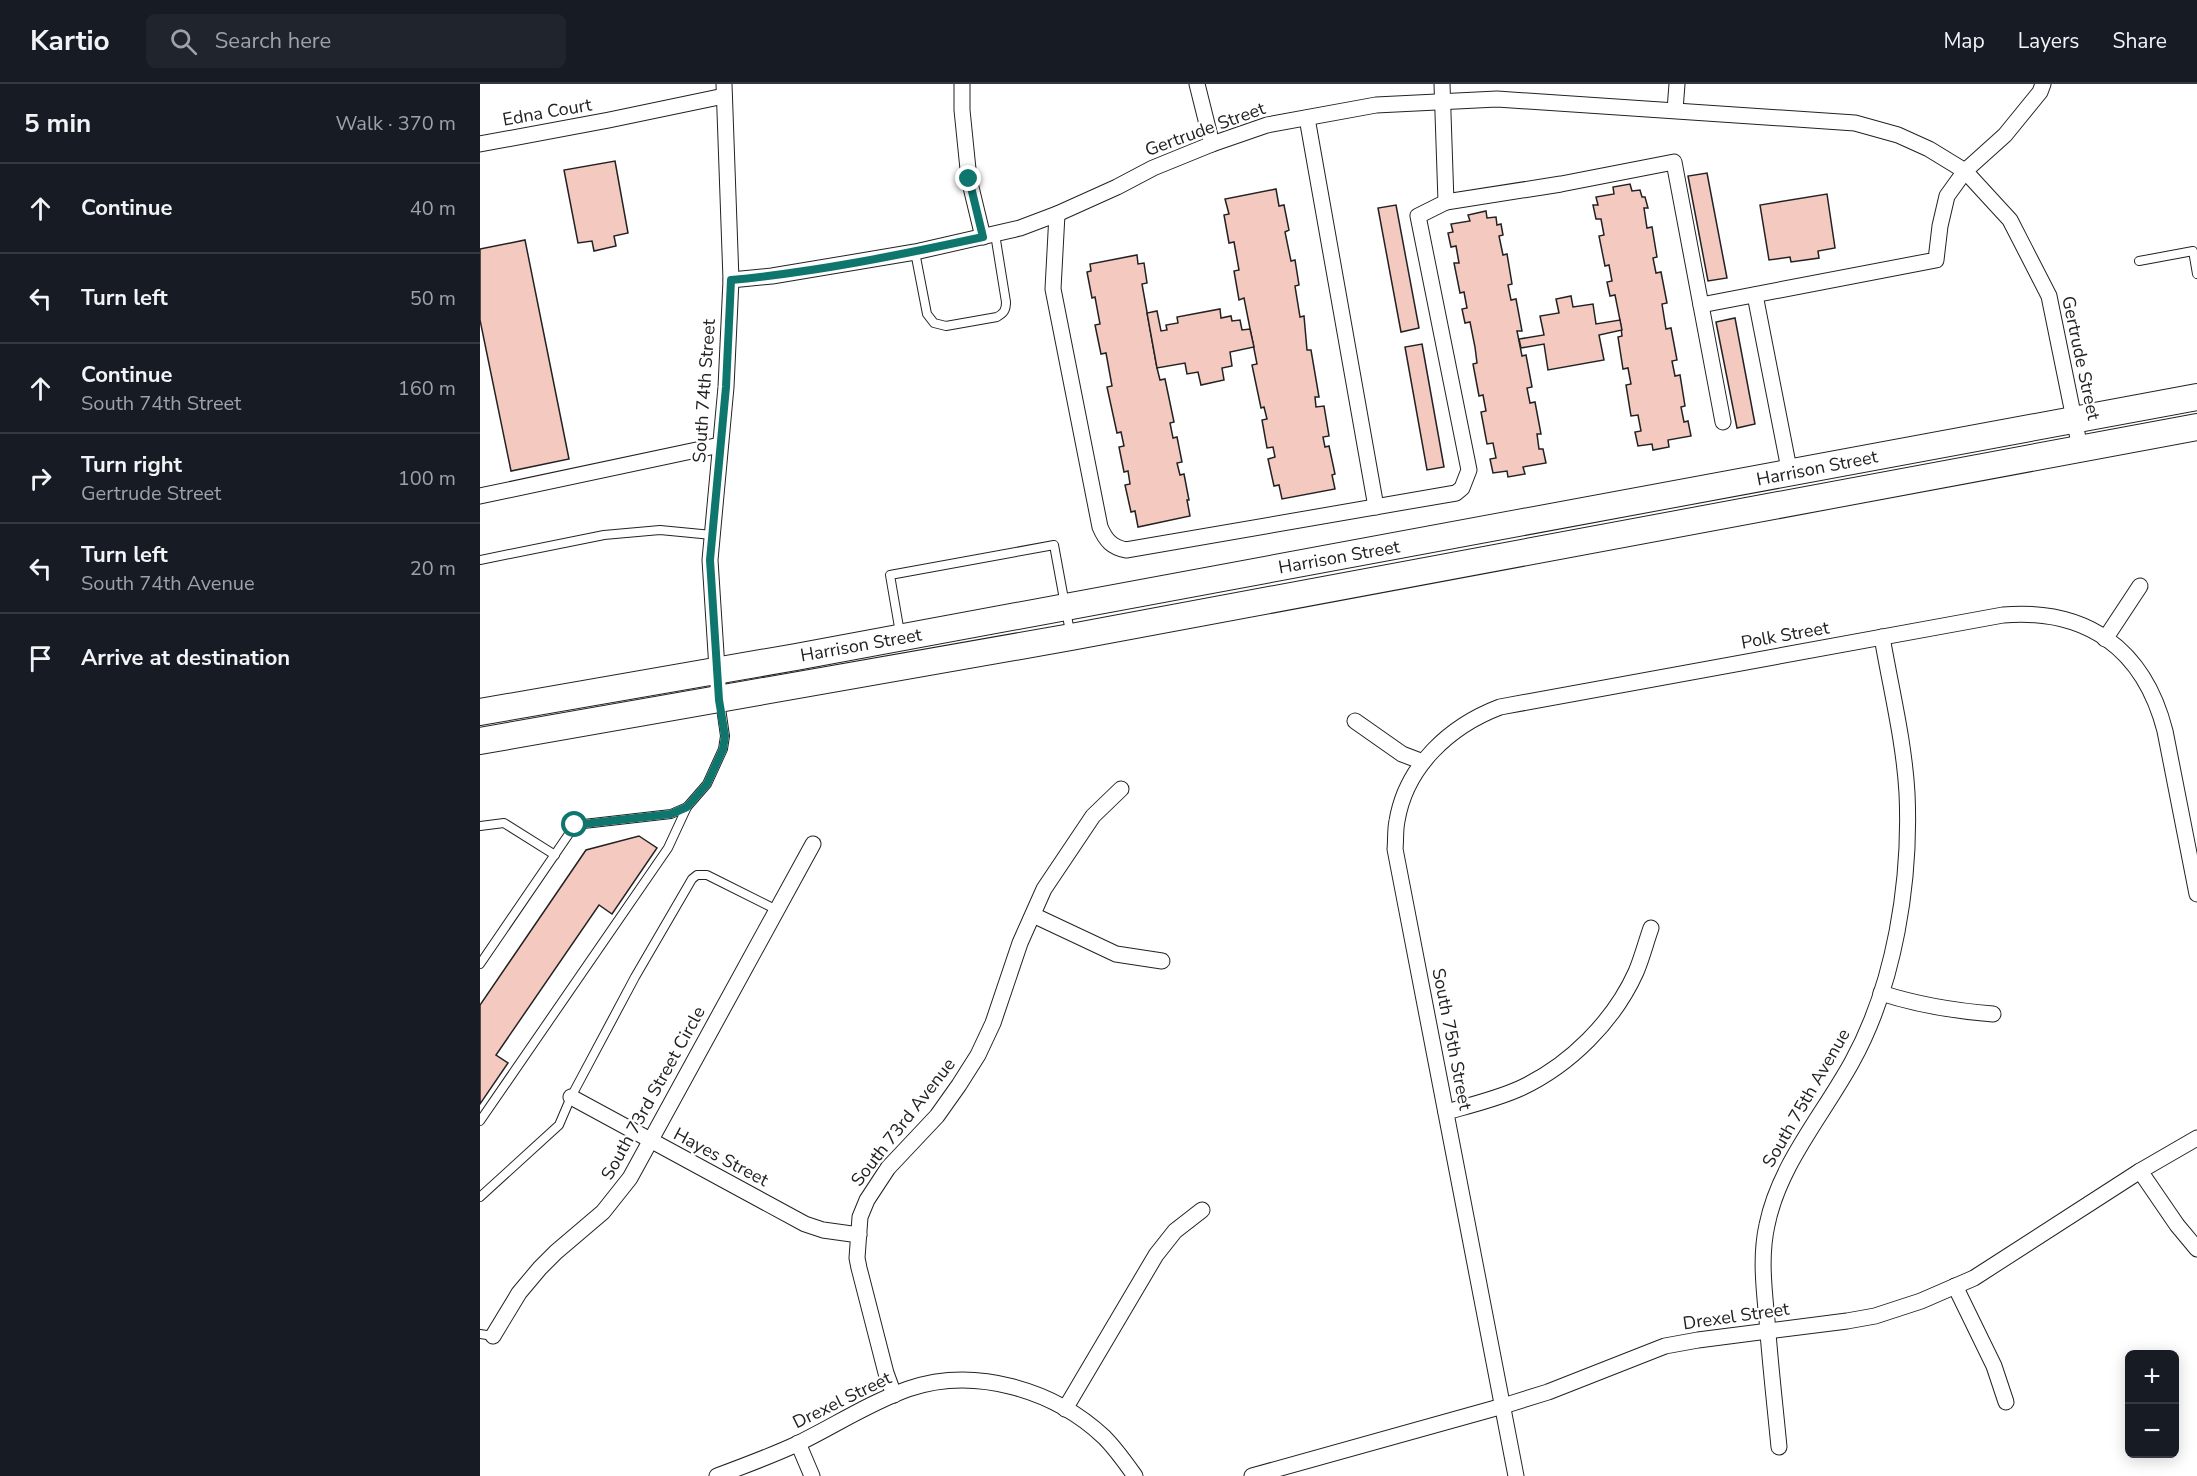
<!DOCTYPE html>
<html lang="en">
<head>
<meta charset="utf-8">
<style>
  body { margin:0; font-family:"Nunito Sans",sans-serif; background:#20242c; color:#f1f3f6 }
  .controls { position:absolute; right:18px; bottom:18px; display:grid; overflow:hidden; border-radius:9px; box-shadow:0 3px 15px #0003 }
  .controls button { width:54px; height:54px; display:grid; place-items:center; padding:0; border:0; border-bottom:2px solid #363941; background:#171b24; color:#f1f3f6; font:30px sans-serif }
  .stop { position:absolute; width:18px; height:18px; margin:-14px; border:4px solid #0f766e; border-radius:50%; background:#fff }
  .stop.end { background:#0f766e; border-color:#fff; box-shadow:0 2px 6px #0008 }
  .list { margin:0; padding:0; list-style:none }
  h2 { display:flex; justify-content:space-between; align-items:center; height:78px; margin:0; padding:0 24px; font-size:26px }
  h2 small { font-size:20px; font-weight:400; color:#9ea1a6 }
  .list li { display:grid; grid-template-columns:39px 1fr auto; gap:18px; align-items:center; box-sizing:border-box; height:90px; padding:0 24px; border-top:2px solid #363941 }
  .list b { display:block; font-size:22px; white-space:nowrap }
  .list p { margin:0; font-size:20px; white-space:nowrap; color:#9ea1a6 }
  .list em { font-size:20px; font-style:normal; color:#9ea1a6 }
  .icon { flex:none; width:33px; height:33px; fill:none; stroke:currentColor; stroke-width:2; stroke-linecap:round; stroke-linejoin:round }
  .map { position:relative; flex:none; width:1717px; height:1392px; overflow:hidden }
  header { display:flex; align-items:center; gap:36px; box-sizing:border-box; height:84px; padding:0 30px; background:#171b24; border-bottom:2px solid #363941 }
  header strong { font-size:28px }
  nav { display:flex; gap:33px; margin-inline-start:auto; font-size:21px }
  .search { width:420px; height:54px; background:#20242c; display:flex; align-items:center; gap:15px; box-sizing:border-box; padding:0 21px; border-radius:9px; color:#9ea1a6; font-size:22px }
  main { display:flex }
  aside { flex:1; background:#171b24 }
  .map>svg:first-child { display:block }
</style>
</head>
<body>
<header>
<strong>Kartio</strong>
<div class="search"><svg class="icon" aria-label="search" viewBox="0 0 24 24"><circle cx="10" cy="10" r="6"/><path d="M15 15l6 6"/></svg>Search here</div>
<nav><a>Map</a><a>Layers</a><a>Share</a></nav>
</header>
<main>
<aside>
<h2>5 min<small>Walk · 370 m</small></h2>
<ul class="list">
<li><svg class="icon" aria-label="ahead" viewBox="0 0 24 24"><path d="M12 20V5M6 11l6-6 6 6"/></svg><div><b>Continue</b></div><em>40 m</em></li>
<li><svg class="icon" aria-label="left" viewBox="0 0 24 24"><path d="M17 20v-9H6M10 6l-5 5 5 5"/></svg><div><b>Turn left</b></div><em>50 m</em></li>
<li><svg class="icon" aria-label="ahead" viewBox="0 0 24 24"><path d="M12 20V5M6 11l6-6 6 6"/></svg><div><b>Continue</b><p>South 74th Street</p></div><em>160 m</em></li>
<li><svg class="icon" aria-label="right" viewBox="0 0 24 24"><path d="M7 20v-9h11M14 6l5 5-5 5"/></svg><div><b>Turn right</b><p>Gertrude Street</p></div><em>100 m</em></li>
<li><svg class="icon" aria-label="left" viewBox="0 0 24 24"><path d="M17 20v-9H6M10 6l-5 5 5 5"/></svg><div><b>Turn left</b><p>South 74th Avenue</p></div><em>20 m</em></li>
<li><svg class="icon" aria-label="arrive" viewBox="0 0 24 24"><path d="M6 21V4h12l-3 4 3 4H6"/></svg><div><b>Arrive at destination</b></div></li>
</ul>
</aside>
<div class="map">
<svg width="1717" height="1392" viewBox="0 0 1717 1392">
  <rect width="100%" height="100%" fill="#fff"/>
  <g fill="#f3c9c0" stroke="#222" stroke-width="1.5">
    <path d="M135,77L148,149L134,152L136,162L114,167L112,157L98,159L84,86Z"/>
    <path d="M1227,89L1247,194L1228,197L1208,92Z"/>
    <path d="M1150,100L1152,107L1160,106L1162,113H1165L1168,124H1164L1167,144L1172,143L1177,173L1173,174L1176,189L1181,188L1187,219L1182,220L1186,245L1191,244L1197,276L1192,277L1195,292L1200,291L1205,322L1201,323L1204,338L1208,337L1211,352L1188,356L1189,363L1173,366L1172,360L1158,362L1155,348L1161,347L1158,331L1151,332L1146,301L1151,300L1148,284L1143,285L1138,253L1142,252L1140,236L1135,211L1130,212L1127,198L1132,197L1129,181L1125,182L1119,152L1124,151L1121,135H1116L1113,121H1118L1116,113L1134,110L1133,103Z"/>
    <path d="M796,105L799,122L804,121L809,146L805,148L811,177L815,176L819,201L815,202L820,233L824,232L827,266H831L839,313H835L836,323L844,322L849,352L843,353L845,363L849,362L855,390L852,391L855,405L802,415L799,401L794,402L788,375L795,373L793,363L787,364L782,336L787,335L784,323L781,324L772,281L777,280L764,214L759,216L754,187L759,186L754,158L749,159L744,131L749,130L745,115Z"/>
    <path d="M1347,110L1355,164L1338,167L1339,174L1311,178L1310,173L1289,176L1280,121Z"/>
    <path d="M916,121L939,244L921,248L898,124Z"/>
    <path d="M1006,127L1007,134L1016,133L1017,141L1021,140L1023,151L1019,152L1023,171L1027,170L1032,200L1028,201L1031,216L1036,215L1042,247H1037L1042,272L1046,271L1052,303L1047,304L1050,319L1055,318L1061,350H1057L1059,365H1063L1066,379L1043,383L1045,390L1028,393L1027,387L1013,389L1010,375L1016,374L1013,359L1007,360L1001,328L1006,327L1003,311L999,312L993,280L997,279L995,263L990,238L985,239L982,225L987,224L984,208L980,209L974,179H979L976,162L971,163L968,149L973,148L971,140L990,137L988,131Z"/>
    <path d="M45,156L89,375L31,387L0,236V165Z"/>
    <path d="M657,171L658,180L664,179L667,199L662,200L677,284L680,296L685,295L694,338L690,339L693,354L697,353L702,378L697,379L700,391L704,390L709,416H707L710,432L658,443L655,427L651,428L645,401L650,400L648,387L644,388L639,363L644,362L641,348L637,349L627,303L632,302L626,269L621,270L615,241L620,240L615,213L612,214L607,188L611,187L610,180Z"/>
    <path d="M1091,212L1093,223L1113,220L1116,240L1140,236L1142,246L1119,251L1124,276L1068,286L1064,260L1041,264L1039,255L1064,251L1060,232L1079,229L1076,215Z"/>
    <path d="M740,225L741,234L751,232L752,237L760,236L762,246L770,245L774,263L750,268L752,282L742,284L744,296L721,301L718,288L707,290L705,279L677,284L667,229L677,227L681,247L687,246L686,241L698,239L697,233Z"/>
    <path d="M1255,234L1275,340L1257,344L1236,238Z"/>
    <path d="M942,260L964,383L947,386L925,263Z"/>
    <path d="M159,752L177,764L132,830L119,821L16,971L28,979L0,1020V921L106,766Z"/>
  </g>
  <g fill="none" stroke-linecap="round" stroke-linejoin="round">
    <defs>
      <g id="lane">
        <path d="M435,168L447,230L454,239L466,242L517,233C524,229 526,226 526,218L515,150"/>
        <path d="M1659,177L1713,167L1717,190"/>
        <path d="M0,476L124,451L180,446L232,451"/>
        <path d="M420,549L410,491L574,461L590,548"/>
        <path d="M0,742L24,739L75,771"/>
        <path d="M0,880L95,741L191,730L207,723L227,700L243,665L245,652L240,617"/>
        <path d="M0,1037L188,764L207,723"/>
        <path d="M0,1113L79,1041L91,1013L155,893L212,795L217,791H227L297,826"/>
        <path d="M0,1250L13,1252"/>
      </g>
      <g id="street">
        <path d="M482,0V26L489,95L503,153"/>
        <path d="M717,0L732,60"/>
        <path d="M1195,26L1197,0"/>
        <path d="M827,34L896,423"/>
        <path d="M0,60L129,36L244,12"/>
        <path d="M966,118L1081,100L1194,78L1243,338"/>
        <path d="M577,130L573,205L620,443C626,457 632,463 646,466L976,409L982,404L989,386L938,132L966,118L962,0"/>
        <path d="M251,196L292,192L435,168L540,144L577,130L637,103L673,84L732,60L787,41L896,21L1017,15L1375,39L1418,51L1449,65L1485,87L1530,136L1569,212L1600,364"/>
        <path d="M1275,211L1310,390"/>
        <path d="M1221,221L1456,176L1460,142L1467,112L1485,87L1525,51L1560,8L1563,0"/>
        <path d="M0,412L240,361"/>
        <path d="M1625,555L1660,502"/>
        <path d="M239,616L230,476L246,303L251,196L244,0"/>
        <path d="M875,637L922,670L943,678"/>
        <path d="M553,831L636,870L682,877"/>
        <path d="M1401,909C1438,921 1475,927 1513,930"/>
        <path d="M91,1013L325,1140L343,1146L379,1151"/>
        <path d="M966,1028C991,1021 1017,1015 1041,1004C1090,981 1134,937 1156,888C1162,874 1166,858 1171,844"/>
        <path d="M1660,1087L1697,1141L1717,1165"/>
        <path d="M1475,1202L1514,1282L1526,1318"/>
        <path d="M13,1252L39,1209L60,1184L76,1168L123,1128L150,1094L333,760"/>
        <path d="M414,1311L406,1289L379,1184L377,1174L380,1133L387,1116L408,1084L457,1032L479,1001L498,971L513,939L540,859L564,805L613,732L641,705"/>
        <path d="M585,1325L676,1171L695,1147L722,1126"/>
        <path d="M318,1359L332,1392"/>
        <path d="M1299,1363C1295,1321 1290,1279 1287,1236C1284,1205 1280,1172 1287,1141C1299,1081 1343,1031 1372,978C1415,900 1431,797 1427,709C1424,657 1411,605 1402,553"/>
        <path d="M237,1392C264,1382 291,1372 317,1360C354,1342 389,1319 428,1305C495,1282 574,1306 624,1353C636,1365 645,1378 655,1392"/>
        <path d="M772,1392L1023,1322L1068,1308L1185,1262L1218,1256L1367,1237L1395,1232L1441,1217L1494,1194L1660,1087L1717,1054"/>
        <path d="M1036,1392L915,765C916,756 915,746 917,737C926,682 970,642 1020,623L1523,531C1607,524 1664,565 1685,647L1717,810"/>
      </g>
      <g id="primary">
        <path d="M0,628L316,573L1717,313"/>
        <path d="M0,657L591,553L1717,343"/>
      </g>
    </defs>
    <use href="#lane" stroke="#222" stroke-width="10"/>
    <use href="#street" stroke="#222" stroke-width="17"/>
    <use href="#primary" stroke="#222" stroke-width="28"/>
    <use href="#lane" stroke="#fff" stroke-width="8"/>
    <use href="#street" stroke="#fff" stroke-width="15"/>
    <use href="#primary" stroke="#fff" stroke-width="26"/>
  </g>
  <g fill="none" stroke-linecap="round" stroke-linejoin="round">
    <path stroke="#0f766e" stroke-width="8" d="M95,741L191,730L207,723L227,700L243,665L245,652L239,616L230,476L246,303L251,196C336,188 420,171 503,153L489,95"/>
  </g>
  <g text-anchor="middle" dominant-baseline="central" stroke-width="4.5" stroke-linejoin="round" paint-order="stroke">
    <g font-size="18" fill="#222" stroke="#fff">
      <text transform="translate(67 28) rotate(-10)">Edna Court</text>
      <text transform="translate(725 45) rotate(-20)">Gertrude Street</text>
      <text transform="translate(1601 274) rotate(78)">Gertrude Street</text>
      <text transform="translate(224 307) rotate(-86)">South 74th Street</text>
      <text transform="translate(1337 384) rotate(-11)">Harrison Street</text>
      <text transform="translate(859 473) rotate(-10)">Harrison Street</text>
      <text transform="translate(1305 551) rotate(-10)">Polk Street</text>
      <text transform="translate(381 561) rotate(-10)">Harrison Street</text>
      <text transform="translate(972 955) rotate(79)">South 75th Street</text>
      <text transform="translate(173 1009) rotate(-61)">South 73rd Street Circle</text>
      <text transform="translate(1326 1014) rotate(-60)">South 75th Avenue</text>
      <text transform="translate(423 1038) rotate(-52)">South 73rd Avenue</text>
      <text transform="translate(241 1073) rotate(28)">Hayes Street</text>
      <text transform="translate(1256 1232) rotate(-8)">Drexel Street</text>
      <text transform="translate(362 1316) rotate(-26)">Drexel Street</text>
    </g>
  </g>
</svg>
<div class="controls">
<button>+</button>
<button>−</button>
</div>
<div class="stop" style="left:95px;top:741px"></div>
<div class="stop end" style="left:489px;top:95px"></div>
</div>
</main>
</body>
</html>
